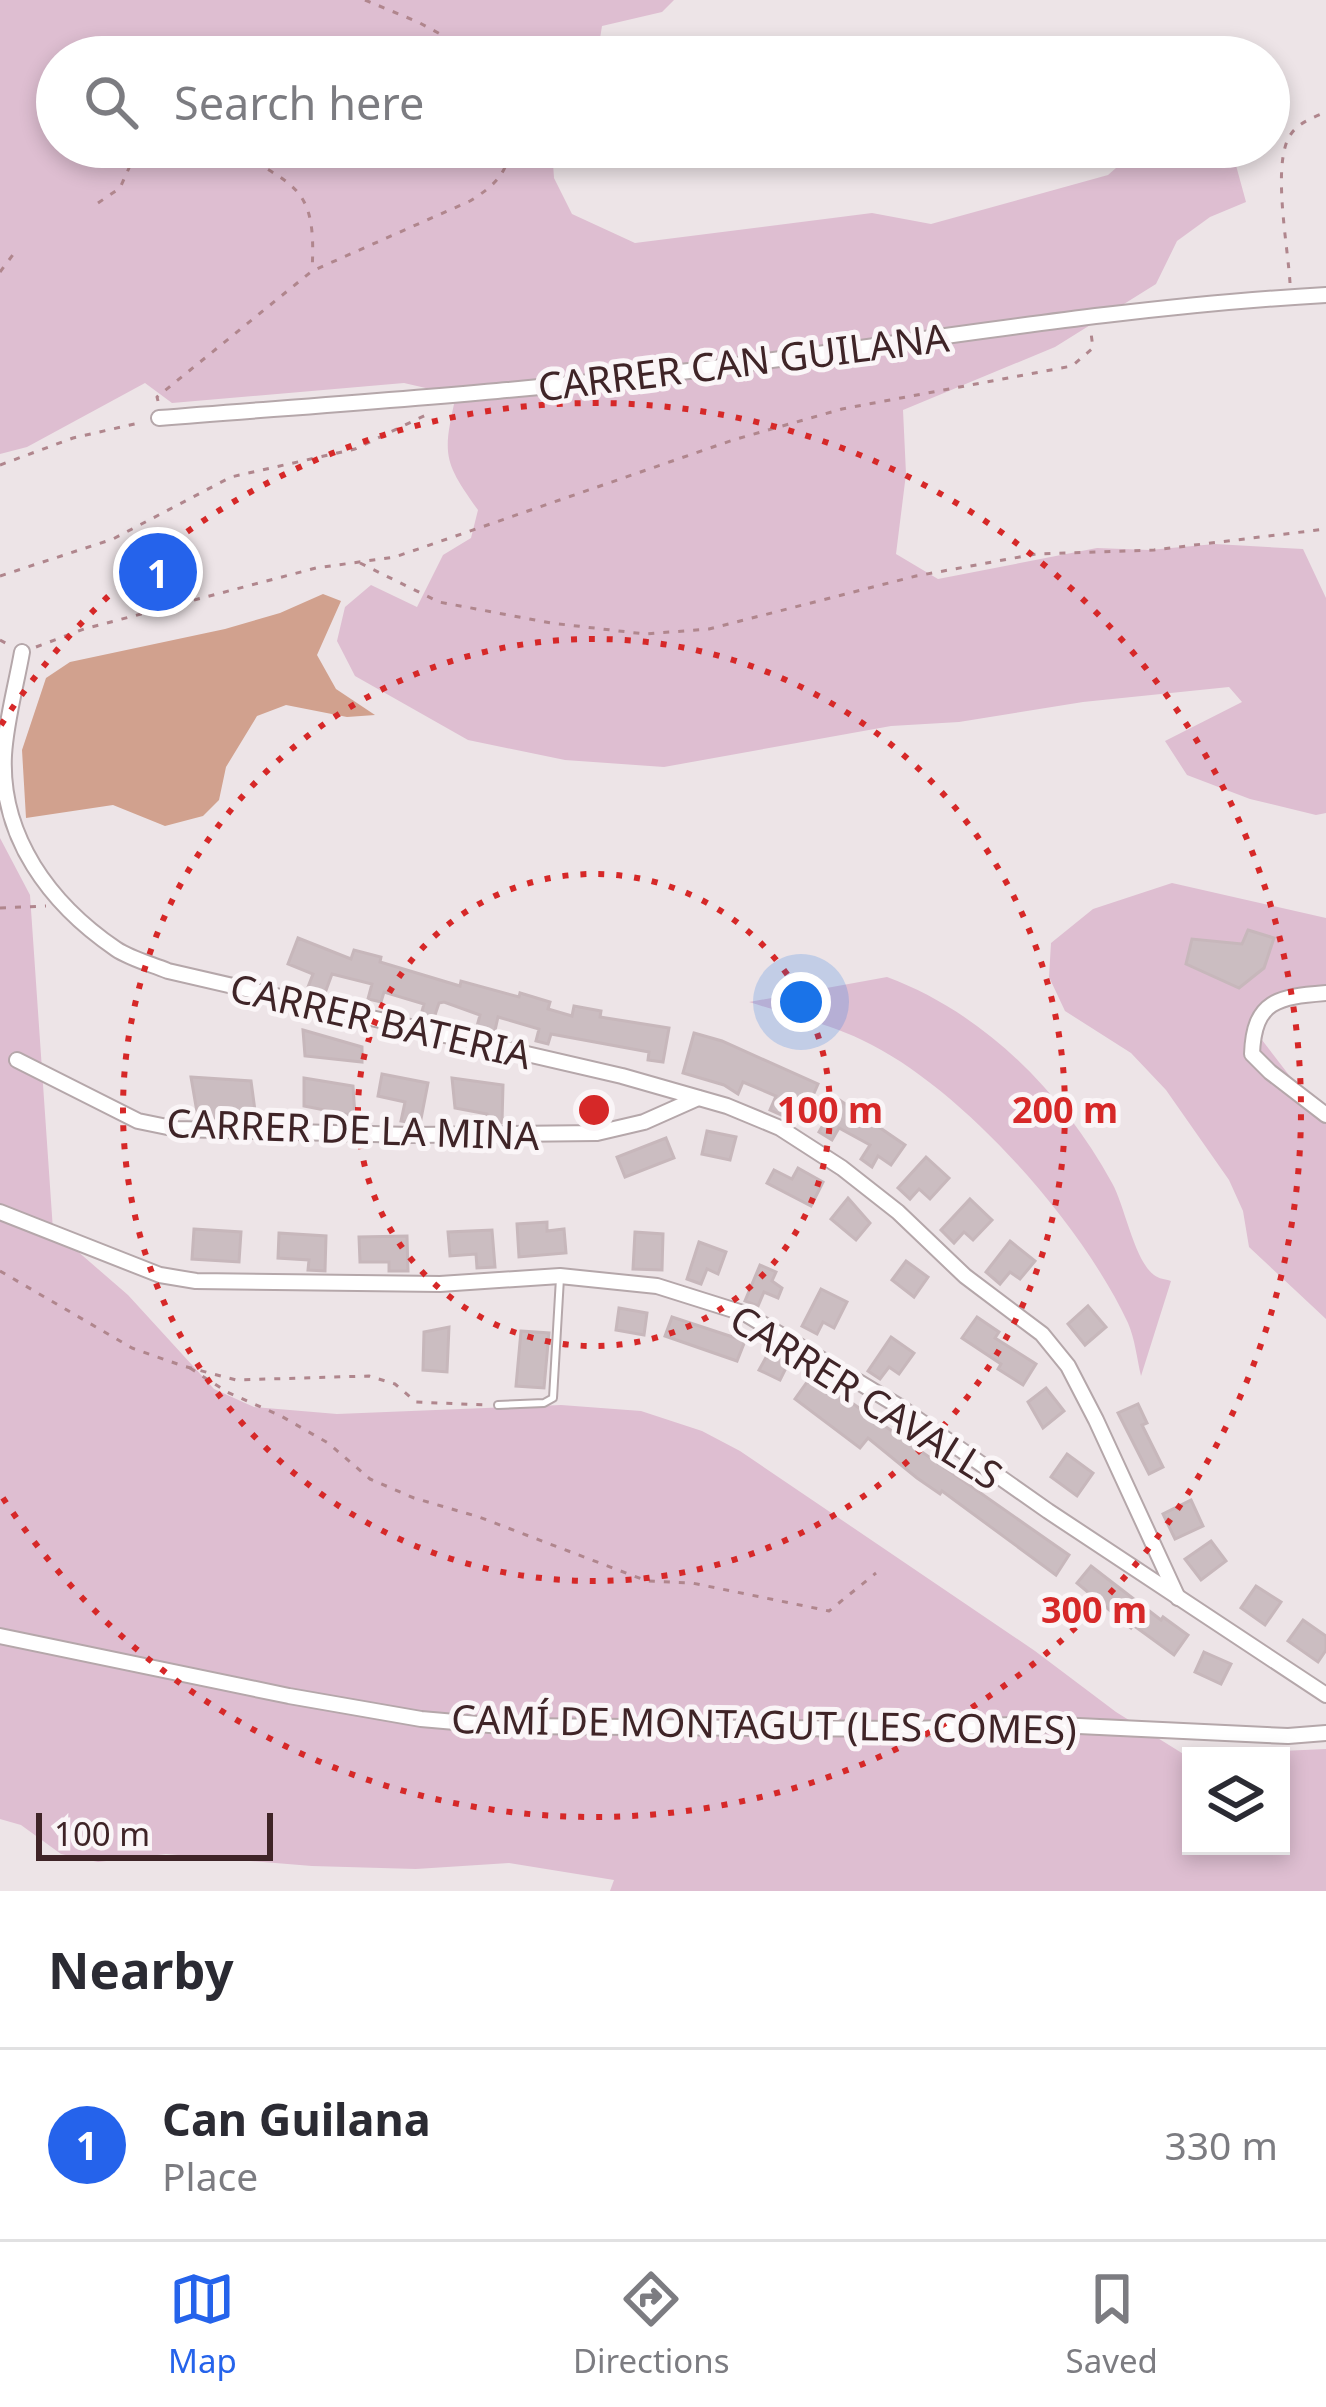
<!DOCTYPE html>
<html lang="en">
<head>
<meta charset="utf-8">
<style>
  body { margin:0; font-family:"Noto Sans",sans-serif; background:#f2f2f3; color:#2b2b33 }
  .controls { position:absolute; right:36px; bottom:36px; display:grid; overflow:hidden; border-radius:0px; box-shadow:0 6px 18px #0003 }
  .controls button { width:108px; height:108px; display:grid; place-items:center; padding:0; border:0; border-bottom:3px solid #e1e1e2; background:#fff; color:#2b2b33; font:60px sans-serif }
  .scale { position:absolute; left:36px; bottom:30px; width:237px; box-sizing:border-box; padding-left:12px; border:6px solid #3f2427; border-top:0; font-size:33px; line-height:42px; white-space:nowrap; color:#3f2427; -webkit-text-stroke:9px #faf5f7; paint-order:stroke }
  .you { position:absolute; left:801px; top:1002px; width:42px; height:42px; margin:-30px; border:9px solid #fff; border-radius:50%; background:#1a73e8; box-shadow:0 0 0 18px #1a73e833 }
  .badge { display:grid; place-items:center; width:78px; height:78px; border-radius:50%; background:#2563eb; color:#fff; font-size:39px; font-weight:700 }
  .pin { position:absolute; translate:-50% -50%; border:6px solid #fff; box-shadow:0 3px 12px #0006 }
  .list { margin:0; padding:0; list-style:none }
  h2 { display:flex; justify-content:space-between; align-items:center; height:156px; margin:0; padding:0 48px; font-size:51px }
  h2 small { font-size:39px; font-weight:400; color:#7c7c81 }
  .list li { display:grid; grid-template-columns:78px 1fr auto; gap:36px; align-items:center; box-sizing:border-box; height:192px; padding:0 48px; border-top:3px solid #e1e1e2 }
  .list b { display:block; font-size:45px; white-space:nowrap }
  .list p { margin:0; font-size:39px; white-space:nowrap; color:#7c7c81 }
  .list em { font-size:39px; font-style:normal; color:#7c7c81 }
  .icon { flex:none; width:66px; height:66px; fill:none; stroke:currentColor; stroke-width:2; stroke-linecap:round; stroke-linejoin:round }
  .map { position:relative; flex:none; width:1326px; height:1891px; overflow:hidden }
  .search { position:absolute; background:#fff; box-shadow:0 6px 18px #0003; left:36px; right:36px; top:36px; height:132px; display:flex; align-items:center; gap:30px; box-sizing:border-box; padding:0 42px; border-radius:66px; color:#7c7c81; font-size:45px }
  .sheet { height:348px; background:#fff }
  nav { display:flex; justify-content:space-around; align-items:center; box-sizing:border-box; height:168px; border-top:3px solid #e1e1e2; background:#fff; font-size:33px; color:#7c7c81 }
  nav a { display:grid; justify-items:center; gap:6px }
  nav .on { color:#2563eb }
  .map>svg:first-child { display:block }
</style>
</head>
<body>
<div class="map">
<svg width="1326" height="1891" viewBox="0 0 1326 1891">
  <rect width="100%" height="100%" fill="#ede4e7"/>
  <g fill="#debed1" fill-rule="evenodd">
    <path d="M0,0H674L662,12L602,26L597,57H57V147H561L552,150L554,178L572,214L635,243L872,213L931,224L1108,175L1140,147H1231L1246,202L1210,217L1177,241L1156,284L1055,347L903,410L906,474L896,554L938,579L1097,548L1149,550L1215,544L1303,549L1326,598V813L1316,815L1250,799L1187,775L1165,741L1242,702L1229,687L1083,702L959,722L891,726L664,767L565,760L468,740L355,676L337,641L345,607L371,585L417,607L443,555L471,538L478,510C442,460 443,454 456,395L404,383L172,403L145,383L27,447L0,454Z"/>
    <path d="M0,838L30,895L53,1230L128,1295L214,1389L254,1407L337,1414L561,1405L641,1411L702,1431L740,1451L1035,1651L1116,1712L1185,1755L1326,1749V1891H610L614,1880L509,1863L416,1869L312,1866L166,1854L98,1862L61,1854L21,1825L0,1819ZM1191,1756H1281V1846H1191Z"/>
    <path d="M1172,883L1326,918V996L1293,997L1268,1013L1262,1040L1326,1123V1319L1249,1247L1243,1211L1229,1180L1166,1090L1131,1053L1065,1011L1049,977L1051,943L1093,909Z"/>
    <path d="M887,977C984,1013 1062,1092 1112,1183C1125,1206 1134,1260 1154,1275C1159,1279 1165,1279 1171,1281L1141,1376C1137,1359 1135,1339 1128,1323C1082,1224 961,1086 862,1040C827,1023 786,1014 749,1002Z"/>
  </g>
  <path fill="#d1a18e" d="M323,594L341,601L317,655L336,689L375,715L347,717L286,705L257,716L226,767L219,800L203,816L165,826L113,805L26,818L22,750L46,678L70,662L225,629L280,613Z"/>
  <g fill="#cbbdc1" stroke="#c7b7bb" stroke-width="3">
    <path d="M173,544L185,577L138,589L133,566Z"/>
    <path d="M1248,930L1274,938L1264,968L1239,988L1186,964L1192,939L1242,944Z"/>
    <path d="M298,938L351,959L354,950L381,957L380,962L460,986L461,981L519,997L520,993L550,1002L548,1009L572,1016L574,1006L601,1011L600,1017L669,1028L663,1062L648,1060L649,1052L551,1034L548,1044L536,1041L539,1029L498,1017L494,1035L476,1030L480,1015L444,1002L439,1003L434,1018L421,1015L424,1004L384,992L381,1002L368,999L372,984L332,974L325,993L308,987L313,974L288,964Z"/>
    <path d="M303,1030L362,1047V1062L305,1056Z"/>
    <path d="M694,1033L722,1041L818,1084L807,1109L792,1103L786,1117L770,1110L776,1096L743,1082L738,1094L724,1085L683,1073Z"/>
    <path d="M382,1074L428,1083L420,1124L401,1121L405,1102L378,1096Z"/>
    <path d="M191,1077L251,1081L256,1118H198Z"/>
    <path d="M304,1078L353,1086L355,1116L304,1106Z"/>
    <path d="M452,1078L503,1085L502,1123H486L487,1114L455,1108Z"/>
    <path d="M838,1099L905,1145L891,1165L878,1156L872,1167L861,1159L870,1145L839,1128L832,1140L819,1132Z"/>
    <path d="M707,1131L736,1137L730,1160L702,1154Z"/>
    <path d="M666,1138L674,1158L625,1177L617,1157Z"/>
    <path d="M926,1157L949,1178L930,1199L919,1189L910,1199L898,1188Z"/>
    <path d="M798,1168L823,1182L811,1206L767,1183L774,1170L792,1179Z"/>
    <path d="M848,1198L870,1223L856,1240L831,1219Z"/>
    <path d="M970,1199L992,1220L973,1240L964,1232L954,1243L941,1230Z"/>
    <path d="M547,1222V1231L564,1229L566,1253L519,1257L517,1224Z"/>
    <path d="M194,1229L241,1232L239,1262L192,1259Z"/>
    <path d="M492,1230L495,1267L477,1268L476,1254L450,1256L448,1232Z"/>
    <path d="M635,1232L663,1234L662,1270L633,1269Z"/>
    <path d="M279,1233L326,1236L325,1271L308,1270L309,1260L278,1258Z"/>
    <path d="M407,1236L408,1271H389V1262H360L359,1237Z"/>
    <path d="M1010,1241L1035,1261L1020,1279L1010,1272L1000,1284L986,1272Z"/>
    <path d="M699,1242L726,1252L718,1274L707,1269L701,1284L687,1279Z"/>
    <path d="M906,1261L928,1277L914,1297L892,1280Z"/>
    <path d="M760,1265L776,1272L772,1281L782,1288L778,1298L764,1292L758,1306L745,1301Z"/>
    <path d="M821,1289L847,1302L834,1328L823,1322L817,1334L802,1326Z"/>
    <path d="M1088,1306L1106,1327L1085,1345L1068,1324Z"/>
    <path d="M619,1308L647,1313L644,1335L616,1330Z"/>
    <path d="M672,1317L745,1341L737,1361L665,1336Z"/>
    <path d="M977,1317L999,1332L995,1338L1036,1364L1023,1385L998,1369L1001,1364L962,1338Z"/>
    <path d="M449,1327L447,1372L423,1370L424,1332Z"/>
    <path d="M521,1331L549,1333L544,1388L516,1386Z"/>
    <path d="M891,1337L914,1353L899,1374L889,1367L880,1379L868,1371Z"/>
    <path d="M769,1352L789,1362L780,1380L759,1370Z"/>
    <path d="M812,1375L1069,1555L1056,1575L942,1491L940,1494L917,1478L868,1438L860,1448L795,1399Z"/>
    <path d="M1046,1388L1064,1411L1043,1428L1028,1402Z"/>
    <path d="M1138,1404L1147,1423L1142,1425L1163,1467L1149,1474L1118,1413Z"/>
    <path d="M1067,1454L1093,1473L1077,1496L1051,1477Z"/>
    <path d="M1191,1500L1203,1526L1175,1539L1163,1514Z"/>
    <path d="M1211,1541L1226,1561L1201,1580L1185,1559Z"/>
    <path d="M1091,1566L1161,1620L1163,1617L1188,1635L1174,1655L1133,1625L1131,1628L1077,1583Z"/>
    <path d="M1256,1586L1281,1602L1265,1625L1241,1608Z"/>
    <path d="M1303,1620L1326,1636V1650L1318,1662L1288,1641Z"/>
    <path d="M1204,1652L1231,1664L1221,1684L1195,1672Z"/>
  </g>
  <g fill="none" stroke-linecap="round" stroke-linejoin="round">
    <defs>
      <path id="service" d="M498,1405L544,1403L553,1398L560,1278"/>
      <g id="minor">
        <path d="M159,418C346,403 534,391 721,367C922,341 1124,306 1326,295"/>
        <path d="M22,652C16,686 6,721 4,755C0,837 50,904 116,949C131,959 151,964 168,971L622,1076L727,1106L780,1128L842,1168L898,1212L965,1276L1042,1334L1068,1366L1096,1420L1178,1598"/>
        <path d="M1326,993C1278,997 1254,1000 1252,1054L1270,1072L1326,1115"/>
        <path d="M17,1060L138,1121L177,1129L411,1135L597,1133L644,1122L698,1098"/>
        <path d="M0,1212L160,1275L196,1281L440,1284L560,1276L657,1286L746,1314L900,1407L1048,1511L1326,1695"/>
        <path d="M0,1636L289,1696L421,1719L501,1726L913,1729L1037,1724L1288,1736L1326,1733"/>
      </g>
    </defs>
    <use href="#service" stroke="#b5a7aa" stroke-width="10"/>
    <use href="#minor" stroke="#b5a7aa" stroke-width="18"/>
    <g stroke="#b0868d" stroke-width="3" stroke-dasharray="6 9" stroke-linecap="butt">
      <path d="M365,0L418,22L483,57"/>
      <path d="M229,147C296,187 317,186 312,271"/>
      <path d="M98,203L120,188L129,168L115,147"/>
      <path d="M0,272L15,252"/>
      <path d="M1290,283C1288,247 1273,171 1288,139C1295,124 1312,118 1326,112"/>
      <path d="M158,401L157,397L312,271L470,201C491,188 509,174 509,147"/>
      <path d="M0,465L73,438L143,422"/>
      <path d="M360,563L439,602L551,623L645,634L709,629L916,576L1036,554L1154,550L1326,529"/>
      <path d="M0,576L113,539L231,477L355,449L432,412"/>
      <path d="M0,640L11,646"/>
      <path d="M36,647L84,629L316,568L395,557L733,440L842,409L1072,366L1093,348L1091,333"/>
      <path d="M0,908L46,906"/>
      <path d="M0,1271L132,1348L183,1366L236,1380L369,1376L395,1384L416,1402L486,1405"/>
      <path d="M190,1368L227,1392L281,1416L328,1443L370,1479L414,1498L479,1517L647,1581L692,1583L829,1611L876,1573"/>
    </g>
    <use href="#service" stroke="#fff" stroke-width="6"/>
    <use href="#minor" stroke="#fff" stroke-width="14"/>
  </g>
  <g fill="none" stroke="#d62828" stroke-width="6" stroke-dasharray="6 12">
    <circle cx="594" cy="1110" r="236"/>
    <circle cx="594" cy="1110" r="471"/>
    <path d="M1 725A707 707 0 1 1 1 1495"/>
  </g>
  <g text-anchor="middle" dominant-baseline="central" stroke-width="10" stroke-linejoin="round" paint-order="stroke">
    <g font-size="39" fill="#3f2427" stroke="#faf5f7">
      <text transform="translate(743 361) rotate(-7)">CARRER CAN GUILANA</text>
      <text transform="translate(381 1020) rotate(13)">CARRER BATERIA</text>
      <text transform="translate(353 1128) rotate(2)">CARRER DE LA MINA</text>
      <text transform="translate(867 1396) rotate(32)">CARRER CAVALLS</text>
      <text transform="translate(764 1723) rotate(1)">CAMÍ DE MONTAGUT (LES COMES)</text>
    </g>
  </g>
  <circle cx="594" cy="1110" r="18" fill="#d62828" stroke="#faf5f7" stroke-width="6"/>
  <g font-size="36" text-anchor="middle" font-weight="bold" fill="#d62828" stroke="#faf5f7" stroke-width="10" stroke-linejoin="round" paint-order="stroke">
    <text x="830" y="1123">100 m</text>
    <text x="1065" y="1123">200 m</text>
    <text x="1094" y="1623">300 m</text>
  </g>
</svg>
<div class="controls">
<button><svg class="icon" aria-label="layers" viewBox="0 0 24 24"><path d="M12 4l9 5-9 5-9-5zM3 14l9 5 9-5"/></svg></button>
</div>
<div class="scale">100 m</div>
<div class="you"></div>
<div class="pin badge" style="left:158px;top:572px">1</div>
<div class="search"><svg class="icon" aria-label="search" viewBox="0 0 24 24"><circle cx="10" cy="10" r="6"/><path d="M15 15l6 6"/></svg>Search here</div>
</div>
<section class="sheet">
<h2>Nearby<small></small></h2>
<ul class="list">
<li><span class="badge">1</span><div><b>Can Guilana</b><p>Place</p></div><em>330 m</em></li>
</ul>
</section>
<nav>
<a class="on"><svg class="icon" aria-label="map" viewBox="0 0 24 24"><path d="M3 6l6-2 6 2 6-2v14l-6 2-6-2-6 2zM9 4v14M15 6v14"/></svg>Map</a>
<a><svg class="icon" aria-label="directions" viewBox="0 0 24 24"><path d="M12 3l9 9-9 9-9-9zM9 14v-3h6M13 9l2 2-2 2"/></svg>Directions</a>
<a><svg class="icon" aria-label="saved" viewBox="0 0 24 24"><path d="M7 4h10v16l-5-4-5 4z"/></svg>Saved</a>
</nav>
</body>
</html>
